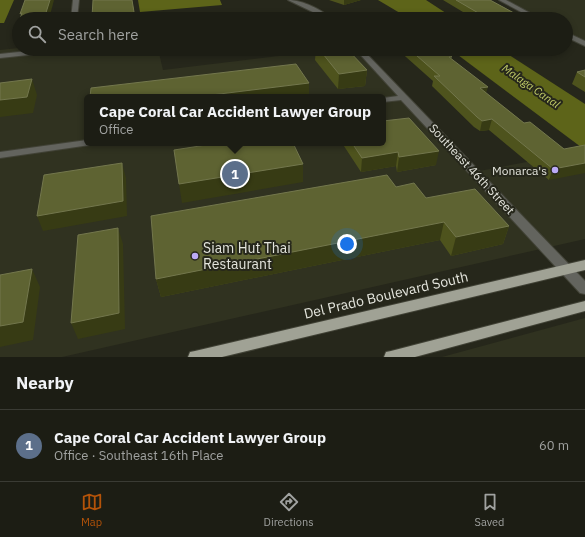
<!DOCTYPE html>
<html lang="en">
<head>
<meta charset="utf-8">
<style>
  body { margin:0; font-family:"IBM Plex Sans",sans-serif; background:#292a22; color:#f1f3f6 }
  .you { position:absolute; left:347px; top:244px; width:14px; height:14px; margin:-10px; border:3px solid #fff; border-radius:50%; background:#1a73e8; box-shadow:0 0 0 6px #1a73e833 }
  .badge { display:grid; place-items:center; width:26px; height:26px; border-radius:50%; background:#b45309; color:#fff; font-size:13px; font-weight:700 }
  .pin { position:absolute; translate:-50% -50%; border:2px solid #fff; box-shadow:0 1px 4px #0006 }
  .popup { position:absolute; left:84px; top:94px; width:302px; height:52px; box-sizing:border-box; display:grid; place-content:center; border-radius:6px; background:#1c1d14; filter:drop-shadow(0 1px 3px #0005); font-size:13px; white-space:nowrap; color:#a0a2a0 }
  .popup b { font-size:15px; color:#f1f3f6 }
  .popup::after { content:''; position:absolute; left:50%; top:100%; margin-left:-8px; border:8px solid transparent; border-top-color:#1c1d14 }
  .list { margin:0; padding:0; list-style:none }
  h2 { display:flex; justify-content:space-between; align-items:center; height:52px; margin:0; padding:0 16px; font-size:17px }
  h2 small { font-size:13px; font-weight:400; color:#a0a2a0 }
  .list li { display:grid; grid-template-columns:26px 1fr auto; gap:12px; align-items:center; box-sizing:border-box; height:72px; padding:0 16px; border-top:1px solid #3a3b34 }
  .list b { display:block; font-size:15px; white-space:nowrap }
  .list p { margin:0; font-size:13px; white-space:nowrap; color:#a0a2a0 }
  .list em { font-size:13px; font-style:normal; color:#a0a2a0 }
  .icon { flex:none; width:22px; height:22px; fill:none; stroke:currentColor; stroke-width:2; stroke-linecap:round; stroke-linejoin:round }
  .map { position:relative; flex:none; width:585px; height:357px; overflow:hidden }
  .search { position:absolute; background:#1c1d14; box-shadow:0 2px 6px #0003; left:12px; right:12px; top:12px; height:44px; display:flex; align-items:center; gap:10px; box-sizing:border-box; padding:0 14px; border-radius:22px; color:#a0a2a0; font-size:15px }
  .sheet { height:124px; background:#1c1d14 }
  nav { display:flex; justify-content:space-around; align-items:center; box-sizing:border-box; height:56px; border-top:1px solid #3a3b34; background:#1c1d14; font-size:11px; color:#a0a2a0 }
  nav a { display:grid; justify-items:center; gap:2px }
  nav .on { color:#b45309 }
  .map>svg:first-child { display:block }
</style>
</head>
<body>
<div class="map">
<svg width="585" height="357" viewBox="0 0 585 357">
  <rect width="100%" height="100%" fill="#26271b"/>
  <g fill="#303220" fill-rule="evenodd">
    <path d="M502,0H585V43L566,33V19H538Z"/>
    <path d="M19,48L158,49L163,70L303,53L300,49H353L474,172L580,152L585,156V239L62,357H0V50ZM87,97H383V143H87Z"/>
    <path d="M585,318V357H442Z"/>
  </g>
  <g fill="#5d6419">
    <path d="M0,0H14L4,23H0Z"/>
    <path d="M138,0H220L222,5L140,12Z"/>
    <path d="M378,0H426L455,19H410Z"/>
    <path d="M450,49H500L585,104V150Z"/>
  </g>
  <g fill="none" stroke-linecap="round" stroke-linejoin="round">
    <defs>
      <g id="street">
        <path d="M73,0H79L77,19H71Z"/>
        <path d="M288,0C303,0 322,10 332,19H297L319,15Z"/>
        <path d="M499,0H506L541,19H534Z"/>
        <path d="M566,32L585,41V46L566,37Z"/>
        <path d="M47,49H69L66,51L0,58V54Z"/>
        <path d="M355,49H362L585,281V294L580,293L401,100L383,102V98L398,96Z"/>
        <path d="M87,140V143H92L90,145L0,158V152Z"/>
      </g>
      <g id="primary">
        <path d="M585,260V270L222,357H188L190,352L195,351Z"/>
        <path d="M585,301V311L415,357H384L386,352L391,351Z"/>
      </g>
    </defs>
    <use href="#street" stroke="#414236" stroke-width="2"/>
    <use href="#primary" stroke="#414236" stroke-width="2"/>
    <use href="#street" fill="#63645e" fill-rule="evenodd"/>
    <use href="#primary" fill="#a0a295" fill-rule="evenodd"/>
  </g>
  <g fill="#4e531d">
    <path d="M132,0L135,19H92V17Z"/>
    <path d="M329,0H361L344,5Z"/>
    <path d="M443,0H490L525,19H472L473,18Z"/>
    <path d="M316,49H347L367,70L365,86L338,89L315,60Z"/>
    <path d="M397,49H442L486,93L524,123L564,149L549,180L489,130L480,131L474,127L432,86L433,81Z"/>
    <path d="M513,49H546L545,52L522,55Z"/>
    <path d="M585,70V92L572,84L577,72Z"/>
    <path d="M342,143H383L436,165L397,172L396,166L361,172Z"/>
    <path d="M396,187L426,198L509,226L503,244L451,256L440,240L161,297L156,279Z"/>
  </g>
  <g fill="#373b14">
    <path d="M50,0H54L49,19H44Z"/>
    <path d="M132,0L135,19H119Z"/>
    <path d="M344,0H361L344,5Z"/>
    <path d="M524,49H546L545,52L522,55Z"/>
    <path d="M367,70L365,86L338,89L339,74Z"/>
    <path d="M32,79L37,95L33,113L0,117V100Z"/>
    <path d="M309,83V97H195Z"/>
    <path d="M488,87L485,96L480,88Z"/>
    <path d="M492,119L489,130L480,131L482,121Z"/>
    <path d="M439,151L436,165L397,172L399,157Z"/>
    <path d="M398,152L396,166L361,172L362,158Z"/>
    <path d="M122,163L126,178L127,216L43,231L37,216Z"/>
    <path d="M585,163V173L549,180L553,169Z"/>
    <path d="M303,164V182L182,203L179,184Z"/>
    <path d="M444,222L440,240L161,297L156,279Z"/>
    <path d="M509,226L503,244L451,256L456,237Z"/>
    <path d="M118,228L123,244L125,329L78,339L71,323Z"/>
    <path d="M32,269L40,287L33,340L0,347V326Z"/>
  </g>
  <g fill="#5e6332" stroke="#73774d">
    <path d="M25,0H50L44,19H20L22,13L20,14Z"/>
    <path d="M93,0H132L134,12L119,19H103L92,17Z"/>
    <path d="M456,0H490L525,19H480L473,15L480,14Z"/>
    <path d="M379,14L383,17L390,16L394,19H364L360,16Z"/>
    <path d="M319,49H347L367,70L339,74Z"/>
    <path d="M409,49H442L452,57H449L488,87L480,88L524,123L530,122L564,149L585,145V163L553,169L492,119L482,121L477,117L434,76H440Z"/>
    <path d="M296,64L309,83L195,97H90L91,88Z"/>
    <path d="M585,70V77L577,72Z"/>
    <path d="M32,79L27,97L0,100V83Z"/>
    <path d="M409,118L439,151L399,157L398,152L362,158L352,143H383V121Z"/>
    <path d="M219,143H293L303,164L179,184L174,150Z"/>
    <path d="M122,163L123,201L37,216L44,175Z"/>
    <path d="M387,175L396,187L414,183L426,198L475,189L509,226L456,237L444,222L156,279L151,216Z"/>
    <path d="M118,228L119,313L71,323L78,235Z"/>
    <path d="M32,269L23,322L0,326V275Z"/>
  </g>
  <g fill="#bbaaf6" stroke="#26271b" stroke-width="1.5">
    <circle cx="555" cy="170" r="4"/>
    <circle cx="195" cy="256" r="4"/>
  </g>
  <g text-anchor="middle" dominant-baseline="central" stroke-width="4" stroke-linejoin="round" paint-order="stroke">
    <g font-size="11" font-style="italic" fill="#c2cd68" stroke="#26271b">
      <text transform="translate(531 86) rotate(35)">Malaga Canal</text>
    </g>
    <g font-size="12" fill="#e4e5dd" stroke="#26271b">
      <text transform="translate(472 169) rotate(47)">Southeast 46th Street</text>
    </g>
    <g font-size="12" fill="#e4e5dd" stroke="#26271b" text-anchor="end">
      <text x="547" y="170">Monarca's</text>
    </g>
    <g font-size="14" fill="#e4e5dd" stroke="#26271b" text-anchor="start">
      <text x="203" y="248">Siam Hut Thai<tspan x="203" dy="16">Restaurant</tspan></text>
    </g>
    <g font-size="14" fill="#e4e5dd" stroke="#26271b">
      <text transform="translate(386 295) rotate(-13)">Del Prado Boulevard South</text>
    </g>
  </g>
</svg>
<div class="you"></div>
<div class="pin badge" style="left:235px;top:174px;background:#5c6f8a">1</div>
<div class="popup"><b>Cape Coral Car Accident Lawyer Group</b>Office</div>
<div class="search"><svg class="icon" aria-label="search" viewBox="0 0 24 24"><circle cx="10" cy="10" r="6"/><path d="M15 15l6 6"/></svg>Search here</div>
</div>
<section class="sheet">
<h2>Nearby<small></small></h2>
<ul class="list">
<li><span class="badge" style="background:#5c6f8a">1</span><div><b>Cape Coral Car Accident Lawyer Group</b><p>Office · Southeast 16th Place</p></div><em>60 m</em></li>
</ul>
</section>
<nav>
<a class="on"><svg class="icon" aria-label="map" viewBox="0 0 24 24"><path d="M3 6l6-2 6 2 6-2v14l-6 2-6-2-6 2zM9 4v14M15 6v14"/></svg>Map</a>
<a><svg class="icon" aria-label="directions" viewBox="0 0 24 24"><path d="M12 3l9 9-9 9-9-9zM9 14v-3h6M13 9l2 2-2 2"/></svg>Directions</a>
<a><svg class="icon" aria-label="saved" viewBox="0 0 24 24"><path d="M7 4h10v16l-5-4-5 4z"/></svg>Saved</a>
</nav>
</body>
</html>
